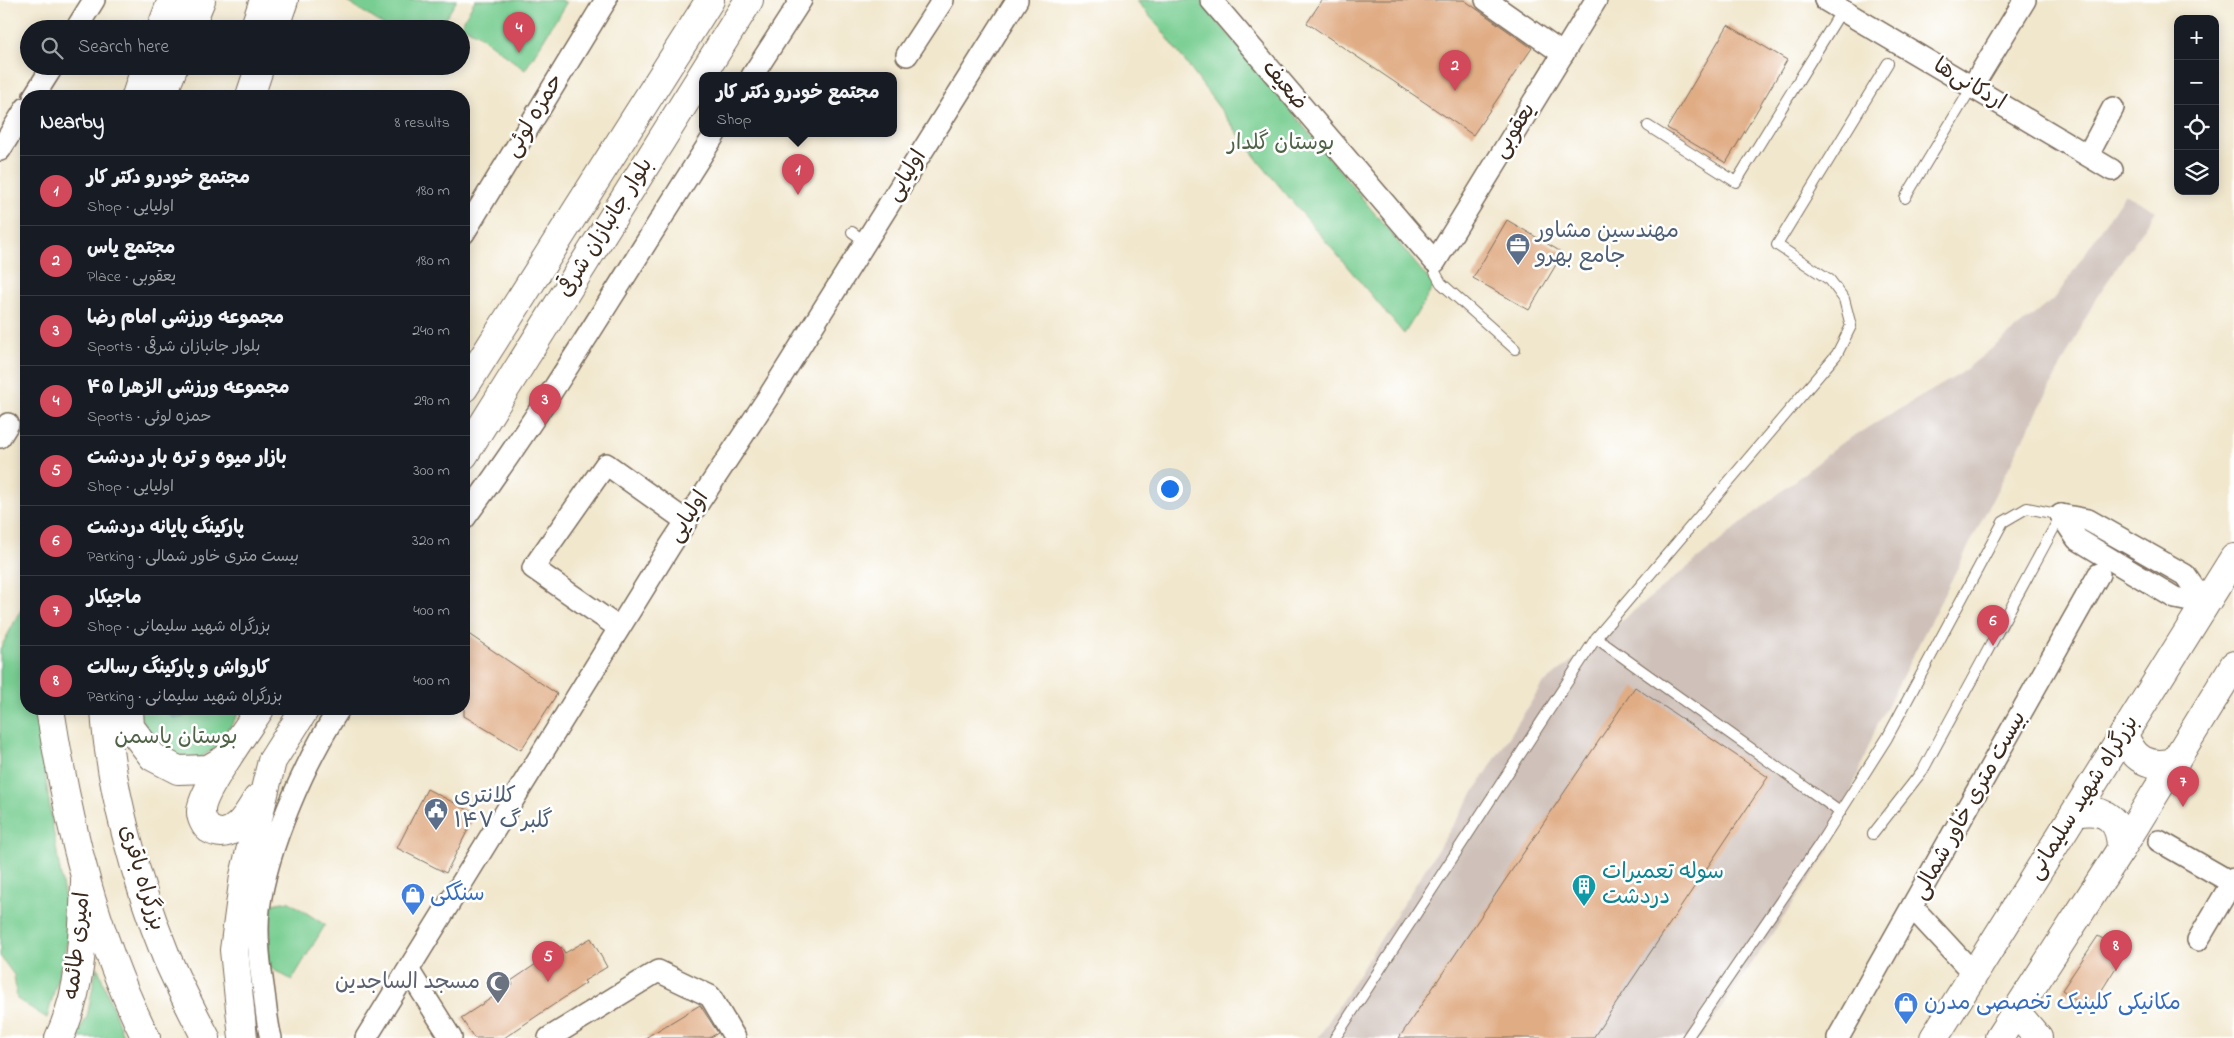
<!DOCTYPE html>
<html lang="en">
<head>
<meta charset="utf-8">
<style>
  body { margin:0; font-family:"Indie Flower","Playpen Sans Arabic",sans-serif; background:#20242c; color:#f1f3f6 }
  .controls { position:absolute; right:15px; top:15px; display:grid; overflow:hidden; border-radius:10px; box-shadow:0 2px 12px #0003 }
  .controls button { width:45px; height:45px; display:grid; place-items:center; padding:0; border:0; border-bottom:1px solid #363941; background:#171b24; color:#f1f3f6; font:25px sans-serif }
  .you { position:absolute; left:1169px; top:488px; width:18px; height:18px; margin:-12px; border:4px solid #fff; border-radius:50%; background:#1a73e8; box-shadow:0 0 0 8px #1a73e833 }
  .badge { display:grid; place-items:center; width:32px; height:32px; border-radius:50%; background:#d1495b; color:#fff; font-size:16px; font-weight:700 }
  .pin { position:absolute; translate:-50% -41px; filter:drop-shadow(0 1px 2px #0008) }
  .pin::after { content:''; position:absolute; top:26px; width:18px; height:15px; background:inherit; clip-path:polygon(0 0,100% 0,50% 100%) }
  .popup { position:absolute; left:699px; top:72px; width:198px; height:65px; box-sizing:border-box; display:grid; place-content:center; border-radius:10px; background:#171b24; filter:drop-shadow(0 1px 4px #0005); font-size:16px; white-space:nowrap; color:#9ea1a6 }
  .popup b { font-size:19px; color:#f1f3f6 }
  .popup::after { content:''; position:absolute; left:50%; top:100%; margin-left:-10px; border:10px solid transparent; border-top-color:#171b24 }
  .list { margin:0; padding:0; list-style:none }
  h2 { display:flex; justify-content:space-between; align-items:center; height:65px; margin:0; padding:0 20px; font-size:21px }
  h2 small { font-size:16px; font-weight:400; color:#9ea1a6 }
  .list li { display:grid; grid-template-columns:32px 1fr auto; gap:15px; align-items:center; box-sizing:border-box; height:70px; padding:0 20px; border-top:1px solid #363941 }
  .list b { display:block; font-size:19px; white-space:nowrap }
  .list p { margin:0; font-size:16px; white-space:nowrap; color:#9ea1a6 }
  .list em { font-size:16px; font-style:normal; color:#9ea1a6 }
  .icon { flex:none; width:28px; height:28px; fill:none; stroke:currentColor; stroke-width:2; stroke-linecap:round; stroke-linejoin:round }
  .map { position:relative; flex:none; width:2234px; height:1038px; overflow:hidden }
  .search { position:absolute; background:#171b24; box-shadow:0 2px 12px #0003; left:20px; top:20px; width:450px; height:55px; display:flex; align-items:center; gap:12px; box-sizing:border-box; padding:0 18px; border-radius:28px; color:#9ea1a6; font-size:19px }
  .panel { position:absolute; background:#171b24; box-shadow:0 2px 12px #0003; left:20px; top:90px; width:450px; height:625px; border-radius:20px }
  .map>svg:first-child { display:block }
</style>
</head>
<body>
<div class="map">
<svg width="2234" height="1038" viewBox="0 0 2234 1038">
  <rect width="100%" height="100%" fill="#fff"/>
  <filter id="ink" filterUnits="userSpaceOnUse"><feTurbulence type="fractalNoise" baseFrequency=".02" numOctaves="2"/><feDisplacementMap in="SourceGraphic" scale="10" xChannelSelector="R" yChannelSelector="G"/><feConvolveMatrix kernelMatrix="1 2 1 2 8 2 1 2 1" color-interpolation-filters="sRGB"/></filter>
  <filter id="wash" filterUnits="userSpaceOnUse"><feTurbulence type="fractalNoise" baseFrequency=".0096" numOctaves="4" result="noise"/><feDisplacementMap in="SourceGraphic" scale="20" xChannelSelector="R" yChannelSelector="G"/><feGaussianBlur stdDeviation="1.12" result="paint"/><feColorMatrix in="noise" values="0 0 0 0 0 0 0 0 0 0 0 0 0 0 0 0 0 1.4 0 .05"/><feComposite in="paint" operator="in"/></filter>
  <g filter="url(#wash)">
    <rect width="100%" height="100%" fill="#f1e7cd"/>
    <path fill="#cfc1ba" d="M2125,194L2156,211L2096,298L2013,459L1875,730L1828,852L1701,1038H1318L1542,685L1840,444L1960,374L2056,297Z"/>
    <g fill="#78ce92" stroke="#5a7c58">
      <path d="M345,0H457L439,29H390Z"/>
      <path d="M475,0H562L566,3L525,70L479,35L461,25Z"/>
      <path d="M1136,0H1200L1434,286L1404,334L1260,163L1164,33Z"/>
      <path d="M22,608L26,638V709H36L52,823L70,931L47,1018L17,999L14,975L0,956V649Z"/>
      <path d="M136,709H241L219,746L186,766L171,769Z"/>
      <path d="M288,901L325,925L292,980L267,966L272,904Z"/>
      <path d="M97,966L124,1038H75L87,1017Z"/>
    </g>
    <path fill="#4faacd" stroke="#456a76" d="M164,709H192C185,721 171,721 164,709Z"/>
    <g id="blocks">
      <g fill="#e0ac84">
        <path d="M1322,0H1464L1532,48L1473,135L1307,23Z"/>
        <path d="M1728,25L1787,60L1726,163L1667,128Z"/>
        <path d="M1507,220L1563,253L1529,310L1473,278Z"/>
        <path d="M464,631L557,694L521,750L464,716Z"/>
        <path d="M1635,687L1768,777L1593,1038H1399Z"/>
        <path d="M427,789L476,814L446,873L397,848Z"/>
        <path d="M2098,936L2125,953L2090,1009L2062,990Z"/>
        <path d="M591,938L607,967L584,981L586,983L504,1038H474L461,1018L513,984L511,981L561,947L565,953Z"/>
        <path d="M700,1005L718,1033L709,1038H645Z"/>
      </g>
    </g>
  </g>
  <g filter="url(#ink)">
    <use href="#blocks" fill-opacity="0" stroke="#7b6c5b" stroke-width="1"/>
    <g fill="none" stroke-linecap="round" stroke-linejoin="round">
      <defs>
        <g id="service">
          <path d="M1648,126L1736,182L1842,10"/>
          <path d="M1905,198L1972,87"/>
          <path d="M852,232L866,242"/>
          <path d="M1435,262V272L1441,283L1515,349"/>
          <path d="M1596,638L1840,812"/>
          <path d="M1335,1038L1596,638L1837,354L1851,326L1844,299L1830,280L1777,245L1888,63"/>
          <path d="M1687,1038L1819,845L1887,738L2003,522L2027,508L2061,515L1923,770L1873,834"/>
        </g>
        <g id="minor">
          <path d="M1211,0L1435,262L1596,0"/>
          <path d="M1486,0L1563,54"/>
          <path d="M1825,0L2112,170"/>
          <path d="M76,29L94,0"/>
          <path d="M907,55L943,0"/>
          <path d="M752,76L801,0"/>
          <path d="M1972,87L2025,0"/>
          <path d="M34,96L53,66"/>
          <path d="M0,150L26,108"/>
          <path d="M2088,155L2113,108"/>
          <path d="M464,233L606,0"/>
          <path d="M0,437L8,424"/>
          <path d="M2061,515L2088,520L2185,575L2205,604"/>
          <path d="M2061,515L2077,539L2175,598L2205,604"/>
          <path d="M464,519C555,395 632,262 715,134"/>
          <path d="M619,628L533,568L606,464L686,521"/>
          <path d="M2159,841L2234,884"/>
          <path d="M1913,908L1974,974"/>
          <path d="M2198,940L2234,879"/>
          <path d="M409,971L451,1038"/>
          <path d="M271,1038C267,1024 266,1008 264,993C260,966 256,936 259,909C267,847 305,762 339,709"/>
          <path d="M366,1038L670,546L769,396L1017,0"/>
          <path d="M549,1038L658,971L710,996L735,1038"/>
          <path d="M1838,1038L2099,574"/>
        </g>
        <g id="secondary">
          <path d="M464,388L710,0"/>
          <path d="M464,455L749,0"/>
          <path d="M129,709L130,727L153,757L178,770L208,769L227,758"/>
          <path d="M257,799C247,816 232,843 209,829C205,826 201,818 201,812C200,793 248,728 260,709"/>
          <path d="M2016,1012L2038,1038"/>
          <path d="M59,1038C82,990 83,934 85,882"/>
          <path d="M243,1038L234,950L244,876L272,761L305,709"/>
        </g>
        <g id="trunk">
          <path d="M161,29L172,0"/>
          <path d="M189,29L201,0"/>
          <path d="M254,29L264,0"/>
          <path d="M274,29L284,0"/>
          <path d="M136,96L146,66"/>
          <path d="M162,96L174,66"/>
          <path d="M250,96L260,66"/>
          <path d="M50,709C68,823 94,934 146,1038"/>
          <path d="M105,709C109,785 137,885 166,956C178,984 192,1011 206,1038"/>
          <path d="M2124,734C2133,760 2148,768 2175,762"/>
          <path d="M2076,813C2105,807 2121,820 2121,849"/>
          <path d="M1934,1038L2234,558"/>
          <path d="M1999,1038L2121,849L2234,665"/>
        </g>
      </defs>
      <use href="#service" stroke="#7b6c5b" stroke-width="12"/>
      <use href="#minor" stroke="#7b6c5b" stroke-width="24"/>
      <use href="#secondary" stroke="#7b6c5b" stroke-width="30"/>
      <use href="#trunk" stroke="#7b6c5b" stroke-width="30"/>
      <use href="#service" stroke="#fff" stroke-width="10"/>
      <use href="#minor" stroke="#fff" stroke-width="21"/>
      <use href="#secondary" stroke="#fff" stroke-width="28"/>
      <use href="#trunk" stroke="#fff" stroke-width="28"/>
    </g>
  </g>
  <defs>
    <symbol id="office-pin" viewBox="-11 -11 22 30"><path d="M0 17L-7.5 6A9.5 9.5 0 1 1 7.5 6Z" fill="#5c6f8a" stroke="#fff"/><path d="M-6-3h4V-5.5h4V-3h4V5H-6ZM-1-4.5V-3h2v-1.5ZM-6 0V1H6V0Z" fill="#fff"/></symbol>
    <symbol id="civic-pin" viewBox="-11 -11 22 30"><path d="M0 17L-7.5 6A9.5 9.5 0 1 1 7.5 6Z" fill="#5c6f8a" stroke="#fff"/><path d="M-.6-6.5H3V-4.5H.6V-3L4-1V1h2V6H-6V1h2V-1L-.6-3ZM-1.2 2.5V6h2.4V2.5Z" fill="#fff"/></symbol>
    <symbol id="building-pin" viewBox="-11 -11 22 30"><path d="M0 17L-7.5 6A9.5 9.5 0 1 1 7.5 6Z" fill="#0f9aa8" stroke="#fff"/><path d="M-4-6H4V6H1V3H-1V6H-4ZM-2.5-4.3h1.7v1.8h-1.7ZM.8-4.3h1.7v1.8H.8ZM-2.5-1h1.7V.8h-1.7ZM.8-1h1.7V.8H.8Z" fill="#fff"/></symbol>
    <symbol id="shop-pin" viewBox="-11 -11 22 30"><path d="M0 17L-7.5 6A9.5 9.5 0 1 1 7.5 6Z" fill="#3f7fe0" stroke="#fff"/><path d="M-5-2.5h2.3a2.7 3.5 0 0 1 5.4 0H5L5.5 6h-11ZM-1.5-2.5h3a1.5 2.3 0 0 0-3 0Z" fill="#fff"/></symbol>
    <symbol id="mosque-pin" viewBox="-11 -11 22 30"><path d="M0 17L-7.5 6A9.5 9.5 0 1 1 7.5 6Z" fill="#6b7280" stroke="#fff"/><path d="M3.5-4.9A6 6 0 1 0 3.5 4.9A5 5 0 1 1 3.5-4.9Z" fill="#fff"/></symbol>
  </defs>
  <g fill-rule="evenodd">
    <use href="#office-pin" x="1504" y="231" width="28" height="38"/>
    <use href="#civic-pin" x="422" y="796" width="28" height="38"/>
    <use href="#building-pin" x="1570" y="872" width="28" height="38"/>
    <use href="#shop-pin" x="399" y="881" width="28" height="38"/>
    <use href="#mosque-pin" x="484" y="969" width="28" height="38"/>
    <use href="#shop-pin" x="1892" y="990" width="28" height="38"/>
  </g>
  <g text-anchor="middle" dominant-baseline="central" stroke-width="5" stroke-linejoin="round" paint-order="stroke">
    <g font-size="22" fill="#3b2a1e" stroke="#fff">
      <text transform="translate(1969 85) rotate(31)">اردکانی‌ها</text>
      <text transform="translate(1284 86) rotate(50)">ضعیف</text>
      <text transform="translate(535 116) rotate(-59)">حمزه لوئی</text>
      <text transform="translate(1515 131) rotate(-58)">یعقوبی</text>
      <text transform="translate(907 176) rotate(-58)">اولیایی</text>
      <text transform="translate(606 228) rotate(-58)">بلوار جانبازان شرقی</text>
      <text transform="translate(689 517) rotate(-57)">اولیایی</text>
      <text transform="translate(2084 798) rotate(-58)">بزرگراه شهید سلیمانی</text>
      <text transform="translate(1970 806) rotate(-61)">بیست متری خاور شمالی</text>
      <text transform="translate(141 878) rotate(73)">بزرگراه باقری</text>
      <text transform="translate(78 946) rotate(-84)">امیری طائمه</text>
    </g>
    <g font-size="22" fill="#506347" stroke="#fff">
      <text x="1281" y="144">بوستان گلدار</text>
      <text x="176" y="738">بوستان یاسمن</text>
    </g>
    <g font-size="22" fill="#4e5e75" stroke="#fff" text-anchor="start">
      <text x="1536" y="232">مهندسین مشاور<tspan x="1536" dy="25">جامع بهرو</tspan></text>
      <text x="454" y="797">کلانتری<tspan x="454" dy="25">۱۴۷ گلبرگ</tspan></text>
    </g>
    <g font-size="22" fill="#0d838f" stroke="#fff" text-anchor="start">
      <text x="1602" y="873">سوله تعمیرات<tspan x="1602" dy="25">دردشت</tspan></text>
    </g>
    <g font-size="22" fill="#366cbe" stroke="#fff" text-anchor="start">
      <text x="430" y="895">سنگکی</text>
      <text x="1924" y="1004">مکانیکی کلینیک تخصصی مدرن</text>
    </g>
    <g font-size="22" fill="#5b616d" stroke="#fff" text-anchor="end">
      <text x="480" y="983">مسجد الساجدین</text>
    </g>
  </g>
</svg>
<div class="controls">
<button>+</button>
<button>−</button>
<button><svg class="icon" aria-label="locate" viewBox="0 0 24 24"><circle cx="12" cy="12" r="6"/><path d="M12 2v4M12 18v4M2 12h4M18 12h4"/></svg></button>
<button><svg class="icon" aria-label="layers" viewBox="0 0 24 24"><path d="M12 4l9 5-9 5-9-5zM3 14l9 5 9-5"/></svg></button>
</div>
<div class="you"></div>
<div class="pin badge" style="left:798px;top:195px">1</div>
<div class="popup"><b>مجتمع خودرو دکتر کار</b>Shop</div>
<div class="pin badge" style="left:1455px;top:91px">2</div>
<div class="pin badge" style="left:545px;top:425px">3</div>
<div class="pin badge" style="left:519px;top:53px">4</div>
<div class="pin badge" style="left:548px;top:982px">5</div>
<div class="pin badge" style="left:1993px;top:646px">6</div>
<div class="pin badge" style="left:2183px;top:807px">7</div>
<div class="pin badge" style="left:2116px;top:971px">8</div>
<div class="search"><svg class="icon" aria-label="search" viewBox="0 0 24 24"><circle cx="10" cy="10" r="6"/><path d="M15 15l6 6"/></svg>Search here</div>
<section class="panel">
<h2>Nearby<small>8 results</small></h2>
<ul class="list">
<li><span class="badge">1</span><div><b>مجتمع خودرو دکتر کار</b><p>Shop · اولیایی</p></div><em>180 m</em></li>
<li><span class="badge">2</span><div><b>مجتمع یاس</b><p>Place · یعقوبی</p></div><em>180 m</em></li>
<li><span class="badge">3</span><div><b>مجموعه ورزشی امام رضا</b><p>Sports · بلوار جانبازان شرقی</p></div><em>240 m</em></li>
<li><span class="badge">4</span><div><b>مجموعه ورزشی الزهرا ۴۵</b><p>Sports · حمزه لوئی</p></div><em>290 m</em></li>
<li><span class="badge">5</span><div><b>بازار میوه و تره بار دردشت</b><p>Shop · اولیایی</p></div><em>300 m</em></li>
<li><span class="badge">6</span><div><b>پارکینگ پایانه دردشت</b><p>Parking · بیست متری خاور شمالی</p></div><em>320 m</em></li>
<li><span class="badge">7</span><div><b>ماجیکار</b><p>Shop · بزرگراه شهید سلیمانی</p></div><em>400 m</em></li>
<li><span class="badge">8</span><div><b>کارواش و پارکینگ رسالت</b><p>Parking · بزرگراه شهید سلیمانی</p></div><em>400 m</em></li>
</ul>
</section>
</div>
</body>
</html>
